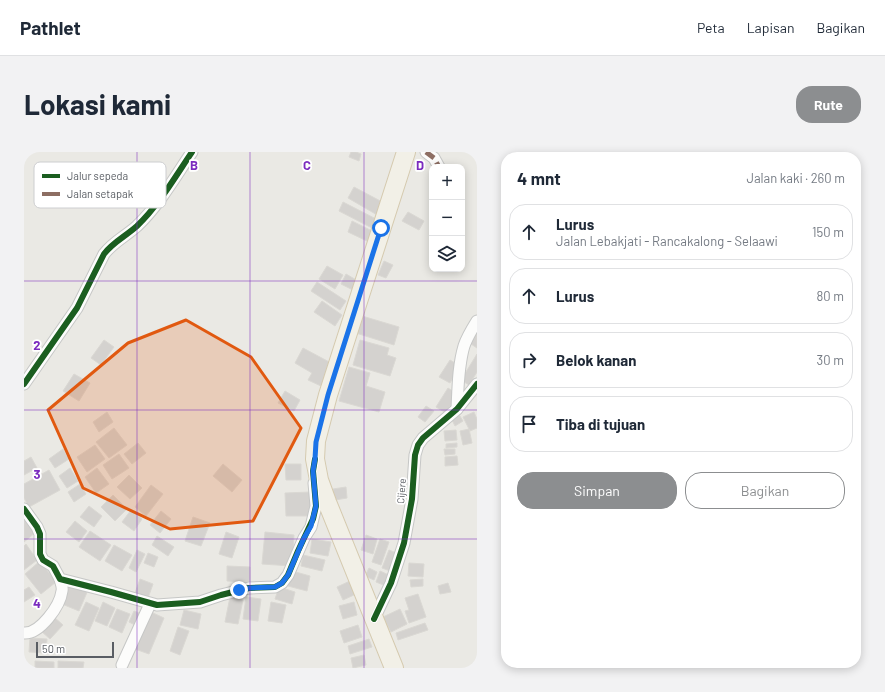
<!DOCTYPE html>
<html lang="id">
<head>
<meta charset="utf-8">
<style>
  body { margin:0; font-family:Barlow,sans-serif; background:#f2f2f3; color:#1f2937 }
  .controls { position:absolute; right:12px; top:12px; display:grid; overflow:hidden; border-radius:8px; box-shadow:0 2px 10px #0003 }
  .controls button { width:36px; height:36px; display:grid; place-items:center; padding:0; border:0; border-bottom:1px solid #e0e1e3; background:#fff; color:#1f2937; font:20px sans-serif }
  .scale { position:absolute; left:12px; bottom:10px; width:78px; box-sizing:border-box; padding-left:4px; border:2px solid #595d63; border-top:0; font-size:11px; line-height:14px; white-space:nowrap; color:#595d63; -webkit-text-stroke:3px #fff; paint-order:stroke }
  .stop { position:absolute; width:12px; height:12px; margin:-9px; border:3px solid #1a73e8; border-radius:50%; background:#fff }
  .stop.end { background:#1a73e8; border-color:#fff; box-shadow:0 1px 4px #0008 }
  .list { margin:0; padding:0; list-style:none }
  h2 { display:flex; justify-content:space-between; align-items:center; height:52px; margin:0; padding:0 16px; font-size:17px }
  h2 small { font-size:13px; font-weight:400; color:#747a83 }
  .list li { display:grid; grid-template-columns:26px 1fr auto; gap:12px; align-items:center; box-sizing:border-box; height:56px; margin:0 8px 8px; padding:0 8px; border:1px solid #e0e1e3; border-radius:16px }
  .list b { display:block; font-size:15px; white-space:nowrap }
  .list p { margin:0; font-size:13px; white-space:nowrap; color:#747a83 }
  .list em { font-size:13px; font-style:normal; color:#747a83 }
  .actions { display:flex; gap:8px; padding:12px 16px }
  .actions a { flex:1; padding:9px 0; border:1px solid #8c8e90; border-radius:16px; text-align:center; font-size:14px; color:#8c8e90 }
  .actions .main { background:#8c8e90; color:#fff }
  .icon { flex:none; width:22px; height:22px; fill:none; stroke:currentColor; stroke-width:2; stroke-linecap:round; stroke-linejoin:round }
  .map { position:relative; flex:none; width:453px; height:516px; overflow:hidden; border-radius:16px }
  header { display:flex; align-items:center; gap:24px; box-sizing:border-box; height:56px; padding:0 20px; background:#fff; border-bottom:1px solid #e0e1e3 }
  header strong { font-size:19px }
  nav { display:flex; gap:22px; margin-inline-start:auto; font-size:14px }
  .intro { display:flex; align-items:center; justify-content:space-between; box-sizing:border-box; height:96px; padding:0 24px }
  h1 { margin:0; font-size:28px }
  .button { padding:10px 18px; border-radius:16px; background:#8c8e90; color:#fff; font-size:14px; font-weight:700 }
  main { display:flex; gap:24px; padding:0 24px }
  aside { flex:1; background:#fff; border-radius:16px; box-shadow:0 2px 10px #0003 }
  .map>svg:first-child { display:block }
</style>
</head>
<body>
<header>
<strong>Pathlet</strong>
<nav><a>Peta</a><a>Lapisan</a><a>Bagikan</a></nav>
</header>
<div class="intro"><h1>Lokasi kami</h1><a class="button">Rute</a></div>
<main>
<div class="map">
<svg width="453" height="516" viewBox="0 0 453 516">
  <rect width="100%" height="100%" fill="#eae9e4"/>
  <g fill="#d4d2cf" stroke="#dad8d3">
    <path d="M327,0H332L337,2L335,9L325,5Z"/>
    <path d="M330,35L362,52L355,64L324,46Z"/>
    <path d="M319,50L354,68L350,77L315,59Z"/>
    <path d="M384,60L400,69L395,78L378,69Z"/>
    <path d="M328,69L348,79L343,89L324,80Z"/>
    <path d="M360,109L369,113L362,126L354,123Z"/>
    <path d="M303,114L319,123L311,137L295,127Z"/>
    <path d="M322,122L334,129L329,138L317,132Z"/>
    <path d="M293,130L322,149L316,158L287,139Z"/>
    <path d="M298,149L318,163L311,174L290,160Z"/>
    <path d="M338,164L375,175L370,193L332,181Z"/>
    <path d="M453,177V196L444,190Z"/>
    <path d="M80,188L90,195L77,213L67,206Z"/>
    <path d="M336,188L365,196L363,203L372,206L366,224L329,213Z"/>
    <path d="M279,196L309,212L297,234L284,228L288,221L271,211Z"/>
    <path d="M453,202V220L445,233L437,228Z"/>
    <path d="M426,208L436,214L426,231L415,225Z"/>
    <path d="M325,215L346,221L342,234L361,240L355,260L315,249Z"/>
    <path d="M50,222L66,231L55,249L39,239Z"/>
    <path d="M424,236L433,242L422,261L412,255Z"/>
    <path d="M261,239L276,248L270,259L254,251Z"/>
    <path d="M402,254L410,259L401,270L394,265Z"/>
    <path d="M83,260L89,270L75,280L69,270Z"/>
    <path d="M450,260L453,267V276L446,279L439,265Z"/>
    <path d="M434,261L439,269L431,274L427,266Z"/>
    <path d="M90,276L103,293L85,306L72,290Z"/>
    <path d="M445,277L448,291L439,293L436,279Z"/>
    <path d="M432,278L433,288L421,289L420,279Z"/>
    <path d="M114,291L122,301L108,312L100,302Z"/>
    <path d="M433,291V295L422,296V292Z"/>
    <path d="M71,293L81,307L63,320L53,305Z"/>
    <path d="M39,297L45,307L31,316L25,307Z"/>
    <path d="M420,297H431V302L421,303Z"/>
    <path d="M95,302L105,316L88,327L79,313Z"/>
    <path d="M433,304L434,313L421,314V305Z"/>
    <path d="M7,305L13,316L0,323V309Z"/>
    <path d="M199,312L218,328L208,340L189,324Z"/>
    <path d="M261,312H277V328H262Z"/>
    <path d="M46,316L54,329L43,336L35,324Z"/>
    <path d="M73,316L85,332L72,341L61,325Z"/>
    <path d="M25,318L36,338L5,355L0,346V332Z"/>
    <path d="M105,323L118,336L106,347L93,335Z"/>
    <path d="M56,332L62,342L50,350L44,340Z"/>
    <path d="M127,333L139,342L122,364L111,355Z"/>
    <path d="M322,335L323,346L311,348L309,337Z"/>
    <path d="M287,340L288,364H262L261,341Z"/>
    <path d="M89,343L103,357L91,369L77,355Z"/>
    <path d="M65,354L78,364L70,375L56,365Z"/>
    <path d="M107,358L118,367L110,379L98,370Z"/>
    <path d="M137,359L147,367L136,381L126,373Z"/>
    <path d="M169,365L186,371L177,394L161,389Z"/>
    <path d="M2,367L12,380L0,390V369Z"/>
    <path d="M51,369L63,379L55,390L42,380Z"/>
    <path d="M66,379L87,393L76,409L55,395Z"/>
    <path d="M202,380L215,385L208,406L195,402Z"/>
    <path d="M241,380L270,383L268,414L238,412Z"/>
    <path d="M342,383L353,387L349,402L337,398Z"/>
    <path d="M133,384L150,395L144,404L128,393Z"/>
    <path d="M288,387L307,390L304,404L286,401Z"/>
    <path d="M356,387L365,390L357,413L348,410Z"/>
    <path d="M2,392L13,408L0,418V394Z"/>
    <path d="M90,393L108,403L98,419L81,409Z"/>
    <path d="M113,398L121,402L112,420L105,416Z"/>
    <path d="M365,398L375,402L369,420L358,416Z"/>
    <path d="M124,401L134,405L130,415L120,411Z"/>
    <path d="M279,403L301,408L298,419L277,414Z"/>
    <path d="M16,409L32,430L17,442L1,422Z"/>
    <path d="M385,411L400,412L399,425L384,424Z"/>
    <path d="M203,414L226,415V430L203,429Z"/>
    <path d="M345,416L353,420L350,428L341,424Z"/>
    <path d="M268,419L286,424L283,439L264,434Z"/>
    <path d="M356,419L367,424L362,434L352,430Z"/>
    <path d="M116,427L129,432L124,446L111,441Z"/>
    <path d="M399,427V434L387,435L386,428Z"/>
    <path d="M326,429L332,442L319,448L313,435Z"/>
    <path d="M47,431L64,438L55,459L38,452Z"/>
    <path d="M424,431L427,440L416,442L414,434Z"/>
    <path d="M5,435L11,443L0,450V438Z"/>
    <path d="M255,435L271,440L268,452L251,447Z"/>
    <path d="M394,442L402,465L385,471L381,459L385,458L381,446Z"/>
    <path d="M206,445L219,448L214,472L201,470Z"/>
    <path d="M222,445L237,447L234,469L219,467Z"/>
    <path d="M62,450L75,456L65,479L51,473Z"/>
    <path d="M79,450L91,456L83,474L71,469Z"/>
    <path d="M247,450L262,453L258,471L244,469Z"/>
    <path d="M330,450L333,463L319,467L315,454Z"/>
    <path d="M93,457L106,462L98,481L85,475Z"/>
    <path d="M376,457L383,472L367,480L359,465Z"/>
    <path d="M160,458L177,462L174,477L156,473Z"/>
    <path d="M110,459L118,462L113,474L105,470Z"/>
    <path d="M127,460L140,466L125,502L111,497Z"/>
    <path d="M30,465L39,473L26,487L17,479Z"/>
    <path d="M401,471L404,478L374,488L372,481Z"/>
    <path d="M334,473L338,485L320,491L316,479Z"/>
    <path d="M154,475L165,479L156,503L146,499Z"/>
    <path d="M6,486L23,487L22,501L5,500Z"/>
    <path d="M345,487L348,495L326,502L324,494Z"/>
    <path d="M340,503L342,513L329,516L327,506Z"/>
    <path d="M11,509L30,510V516H11Z"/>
    <path d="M34,509L60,510L59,516H34Z"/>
  </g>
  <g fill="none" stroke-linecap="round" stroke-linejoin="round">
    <defs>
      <g id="minor">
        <path d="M402,0L410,6L415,15"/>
        <path d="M0,232L53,156L80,102C89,90 102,84 113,74C135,53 151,25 168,0"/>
        <path d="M433,257C434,237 434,214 440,194C443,185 448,177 453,169"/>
        <path d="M0,357L13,375L16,382V402L19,408L29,414L36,427L87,440L133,453L176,450L197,443L225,436L251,435L258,431L264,423L280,386L287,375L292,354L290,331"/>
        <path d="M350,467L367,431L380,391L388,347L391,303L394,293L399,286L433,257L453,232"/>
        <path d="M0,481C16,482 36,454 38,439C39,435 37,431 36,427"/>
        <path d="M98,513L126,452"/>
      </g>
      <path id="primary" d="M370,516L303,350L295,328L291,307L292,289L304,243L382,0"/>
    </defs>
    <use href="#minor" stroke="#c6c7c6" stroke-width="13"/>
    <use href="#primary" stroke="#d5caaf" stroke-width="20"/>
    <use href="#minor" stroke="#fcfcfb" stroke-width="11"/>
    <use href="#primary" stroke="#f2f0e7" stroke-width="18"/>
    <path stroke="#8d6e63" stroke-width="5" stroke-dasharray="10 5" stroke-linecap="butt" d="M402,0L410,6L415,15"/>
    <defs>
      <g id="cycleway">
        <path d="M0,232L53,156L80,102C89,90 102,84 113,74C135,53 151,25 168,0"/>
        <path d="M0,357L13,375L16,382V402L19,408L29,414L36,427L87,440L133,453L176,450L197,443L225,436L251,435L258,431L264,423L274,399L289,367L292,354L289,319L291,307"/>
        <path d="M350,467L367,431L380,391L388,347L391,303L394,293L399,286L433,257L453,232"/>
      </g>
    </defs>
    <use href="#cycleway" stroke="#fff" stroke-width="8"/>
    <use href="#cycleway" stroke="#1b5e20" stroke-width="6"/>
  </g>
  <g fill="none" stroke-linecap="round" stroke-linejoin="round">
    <path stroke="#1a73e8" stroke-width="5" d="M215,438L225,436L251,435L258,431L264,423L280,386L287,374L292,354L289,319L291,307L292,290L304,243L357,76"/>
  </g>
  <path fill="#e15910" fill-opacity="0.2" stroke="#e15910" stroke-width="3" stroke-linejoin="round" d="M162,168L227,205L277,276L229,369L146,377L59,336L24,258L104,191Z"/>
  <path fill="none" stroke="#7b2cbf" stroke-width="1" stroke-opacity="0.55" d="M113,0V516M226,0V516M340,0V516M0,129H453M0,258H453M0,387H453"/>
  <g text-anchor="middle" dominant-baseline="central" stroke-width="3.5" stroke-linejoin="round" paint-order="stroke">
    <g font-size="10" fill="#595d63" stroke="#fff">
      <text transform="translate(377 339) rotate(-85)">Cijere</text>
    </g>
  </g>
  <rect x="10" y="10" width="132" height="46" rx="6" fill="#fff" stroke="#cdced0" stroke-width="1"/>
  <rect x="18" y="22" width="18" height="4" fill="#1b5e20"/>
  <rect x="18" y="40" width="18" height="4" fill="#8d6e63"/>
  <g font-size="11" fill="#595d63">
    <text x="43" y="28">Jalur sepeda</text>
    <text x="43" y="46">Jalan setapak</text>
  </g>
  <g font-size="13" text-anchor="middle" font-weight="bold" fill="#7b2cbf" stroke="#fff" stroke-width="3.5" stroke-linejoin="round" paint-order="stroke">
    <text x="170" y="18">B</text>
    <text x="283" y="18">C</text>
    <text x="396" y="18">D</text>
    <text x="13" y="198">2</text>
    <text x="13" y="327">3</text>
    <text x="13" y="456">4</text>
  </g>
</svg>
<div class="controls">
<button>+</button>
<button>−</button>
<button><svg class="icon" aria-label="layers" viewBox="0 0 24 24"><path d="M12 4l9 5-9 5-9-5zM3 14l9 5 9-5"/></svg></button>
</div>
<div class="scale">50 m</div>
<div class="stop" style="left:357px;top:76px"></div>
<div class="stop end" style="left:215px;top:438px"></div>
</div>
<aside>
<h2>4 mnt<small>Jalan kaki · 260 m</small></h2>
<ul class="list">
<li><svg class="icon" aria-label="ahead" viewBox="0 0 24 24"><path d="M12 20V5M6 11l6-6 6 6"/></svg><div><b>Lurus</b><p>Jalan Lebakjati - Rancakalong - Selaawi</p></div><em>150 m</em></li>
<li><svg class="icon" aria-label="ahead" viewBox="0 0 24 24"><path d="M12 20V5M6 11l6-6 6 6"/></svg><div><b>Lurus</b></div><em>80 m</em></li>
<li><svg class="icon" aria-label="right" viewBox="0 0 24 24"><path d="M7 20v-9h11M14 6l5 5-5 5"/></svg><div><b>Belok kanan</b></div><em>30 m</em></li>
<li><svg class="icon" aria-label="arrive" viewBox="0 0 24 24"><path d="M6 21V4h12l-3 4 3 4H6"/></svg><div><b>Tiba di tujuan</b></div></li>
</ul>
<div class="actions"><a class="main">Simpan</a><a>Bagikan</a></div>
</aside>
</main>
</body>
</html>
